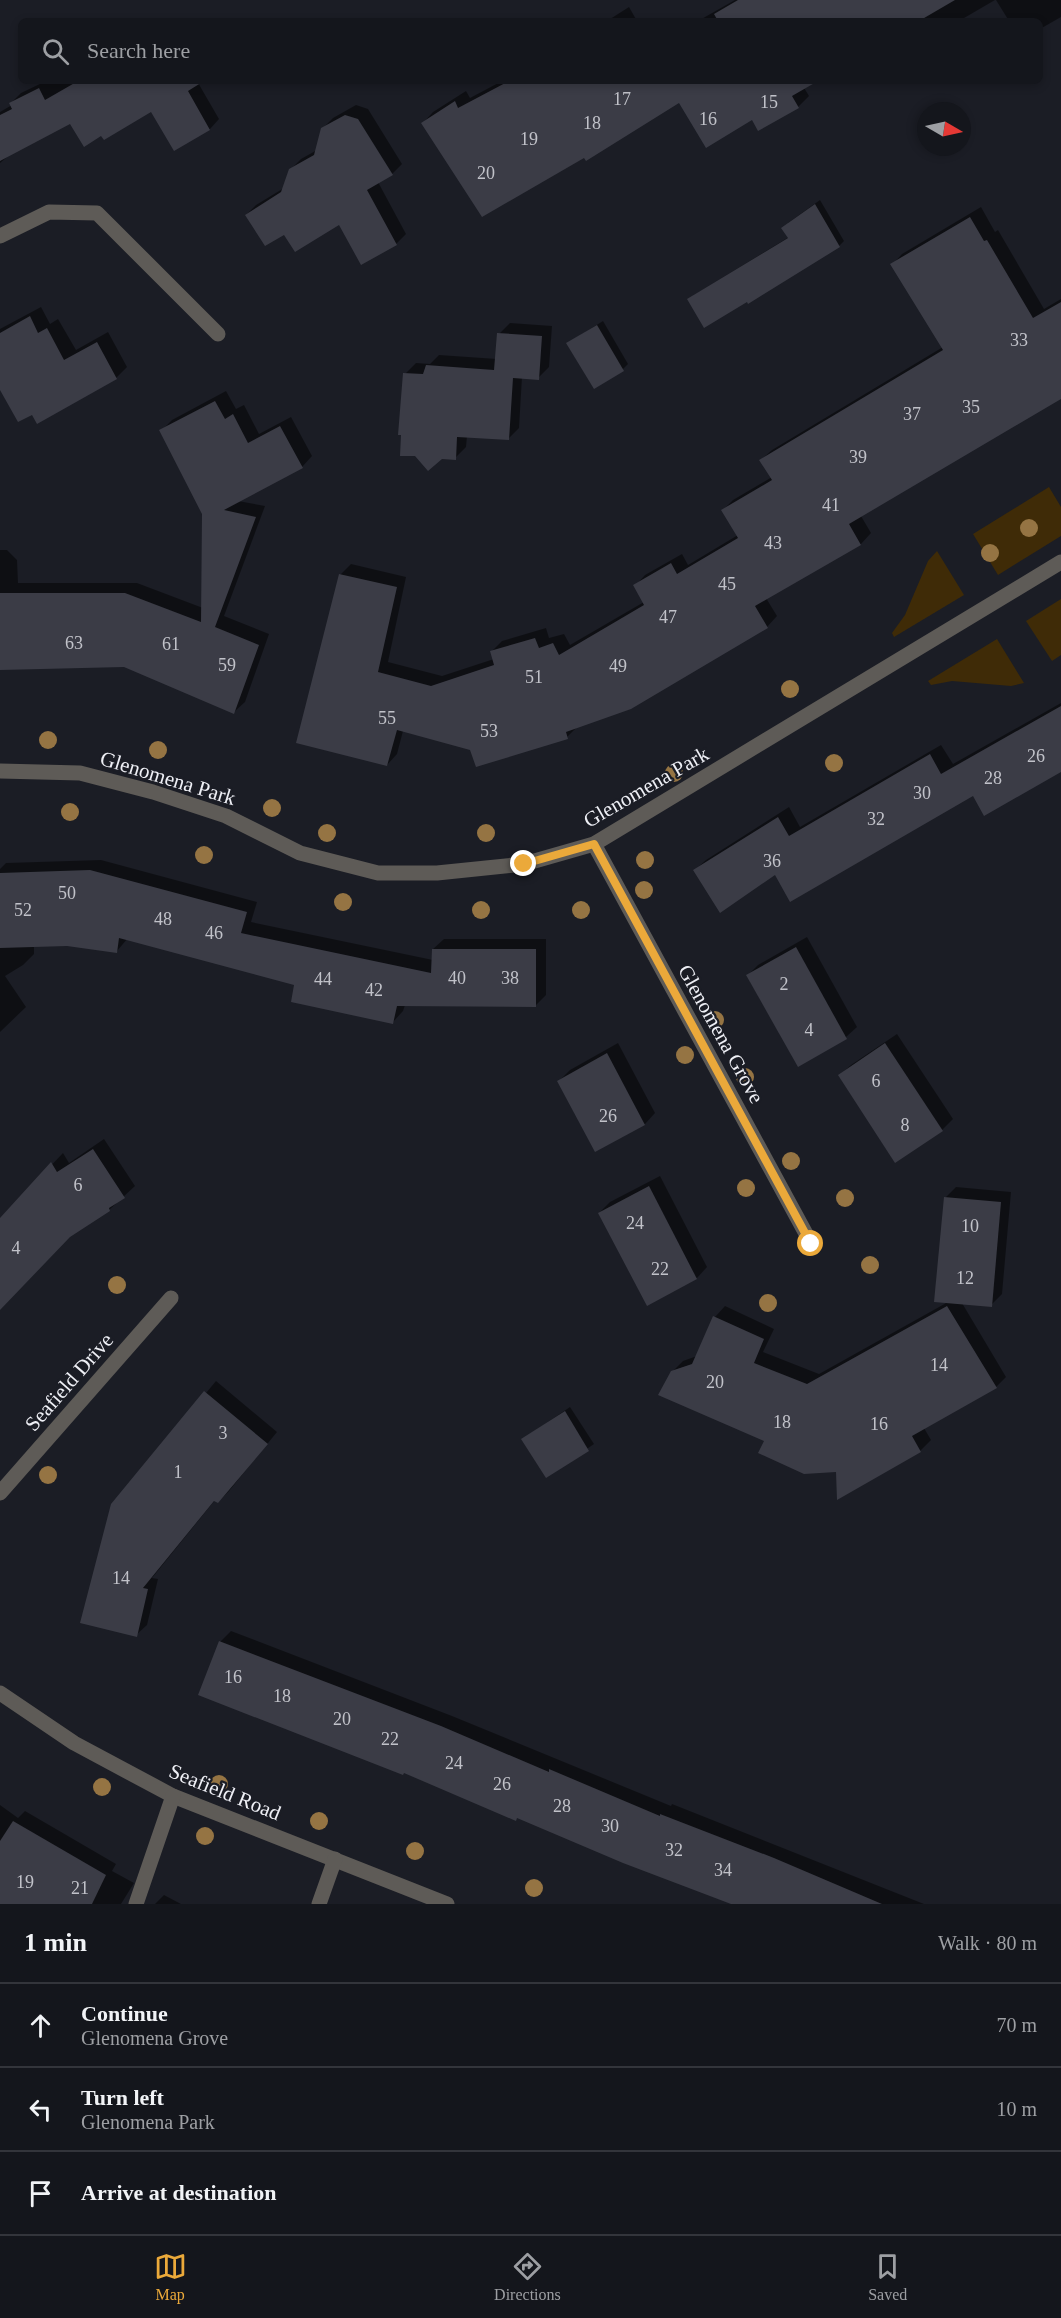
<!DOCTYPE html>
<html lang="en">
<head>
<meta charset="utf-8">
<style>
  body { margin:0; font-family:Georgia,serif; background:#1d1f25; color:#f1f3f6 }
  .compass { position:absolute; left:917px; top:102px; width:54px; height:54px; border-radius:50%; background:#14161c; box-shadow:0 3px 9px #0003; rotate:99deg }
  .stop { position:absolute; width:18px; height:18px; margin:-14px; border:4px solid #eba93a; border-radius:50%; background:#fff }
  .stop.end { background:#eba93a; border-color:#fff; box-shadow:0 2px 6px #0008 }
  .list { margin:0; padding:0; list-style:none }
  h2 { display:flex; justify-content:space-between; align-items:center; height:78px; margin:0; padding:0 24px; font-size:26px }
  h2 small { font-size:20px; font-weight:400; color:#9d9fa3 }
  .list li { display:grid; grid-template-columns:39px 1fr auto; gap:18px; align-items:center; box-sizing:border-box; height:84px; padding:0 24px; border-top:2px solid #33353b }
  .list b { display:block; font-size:22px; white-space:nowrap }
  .list p { margin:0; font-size:20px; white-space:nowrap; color:#9d9fa3 }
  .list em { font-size:20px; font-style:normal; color:#9d9fa3 }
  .icon { flex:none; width:33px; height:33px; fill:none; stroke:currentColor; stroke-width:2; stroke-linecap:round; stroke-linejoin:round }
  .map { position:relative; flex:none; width:1061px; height:1904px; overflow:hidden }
  .search { position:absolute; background:#14161c; box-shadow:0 3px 9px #0003; left:18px; right:18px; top:18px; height:66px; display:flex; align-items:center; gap:15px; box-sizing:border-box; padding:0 21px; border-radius:9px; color:#9d9fa3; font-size:22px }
  .sheet { height:330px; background:#14161c }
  nav { display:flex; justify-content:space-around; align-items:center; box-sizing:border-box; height:84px; border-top:2px solid #33353b; background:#14161c; font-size:16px; color:#9d9fa3 }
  nav a { display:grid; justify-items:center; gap:3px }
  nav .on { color:#eba93a }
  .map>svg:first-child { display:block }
</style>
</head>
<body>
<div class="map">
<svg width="1061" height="1904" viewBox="0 0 1061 1904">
  <rect width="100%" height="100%" fill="#1b1d25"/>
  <g fill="#3f2b07">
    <path d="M1049,487L1061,507V536L998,575L973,534Z"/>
    <path d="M937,551L964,595L894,637L892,633L905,615L928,561Z"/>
    <path d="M1061,599V655L1052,661L1026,621Z"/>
    <path d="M997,639L1024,683L1011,686L952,681L931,685L928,681Z"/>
  </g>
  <g fill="#0007">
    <path d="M735,0H995L959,21H698Z"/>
    <path d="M996,0H1061V17L1040,29V21H1009Z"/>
    <path d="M629,7L637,21H607Z"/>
    <path d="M46,81H197L219,119L210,129L174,149L152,110L102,134L71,122L13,152L0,163V112L12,105L11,103L21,93Z"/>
    <path d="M502,81H811L803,86L809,96L798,107L753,118L680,100L584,156L423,123L433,112L466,91L470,98Z"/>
    <path d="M356,105L368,109L402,164L392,174L378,182L406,234L396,244L340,223L284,233L246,215L256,205L284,188L290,170L301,159L317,150L322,129L333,118Z"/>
    <path d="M820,200L844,241L839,246L689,300L694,295L789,237L788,223Z"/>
    <path d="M981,207L995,232L998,230L1044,309L1061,299V397L861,516L871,533L861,544L766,598L777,616L767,627L578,726L567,737L472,749L403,731L397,754L387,765L340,575L351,564L406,577L388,662L442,676L494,659L492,651L502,641L546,628L549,638L564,634L570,645L644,602L635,586L645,575L682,554L688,565L738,535L723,510L733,500L772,477L761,460L772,450L943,347L892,265L902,254Z"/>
    <path d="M41,307L50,324L58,319L76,350L108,332L127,367L116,378L38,422L33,413L0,387V329Z"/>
    <path d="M603,321L628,364L623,369L568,343Z"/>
    <path d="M510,323L552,326L549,367L538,378L522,377L519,428L508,439L467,436L466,447L455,458L405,374L416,363L430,364L439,355L497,359L499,334Z"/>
    <path d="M226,391L236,409L244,405L259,434L291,417L312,456L302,467L238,501L265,506L224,616L269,634L245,702L234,712L124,666L0,669V550H7L17,560L18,583H137L203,608L204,513L161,431L172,420Z"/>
    <path d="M1061,703V770L973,794L775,873L695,870L706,860L789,807L800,827L941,745L953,764Z"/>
    <path d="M101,860L257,902L251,922L433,960V949L444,939H546V995L535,1006L405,1005L403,1011L393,1022L296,984L128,938L117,951L67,944L34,946V954L23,965L5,976L26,1007L0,1032V869L6,863Z"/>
    <path d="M807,937L857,1027L846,1037L798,1065L747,976L758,965Z"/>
    <path d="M897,1034L953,1119L942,1130L840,1075L851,1065Z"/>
    <path d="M618,1043L655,1113L645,1124L596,1150L559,1081L570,1070Z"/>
    <path d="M104,1139L135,1186L109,1210L72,1234L0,1309V1219L63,1153L69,1163Z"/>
    <path d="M660,1176L707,1267L697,1278L648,1304L599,1213L610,1202Z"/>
    <path d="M956,1187L1011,1192L1002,1294L991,1305L962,1303L1006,1377L996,1387L924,1428L931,1440L920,1451L838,1471L765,1441L672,1372L683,1361L697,1356L715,1317L725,1306L774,1329L763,1352L819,1374L948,1302L945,1198Z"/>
    <path d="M216,1381L277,1432L229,1491L218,1502L215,1500L152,1578L158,1579L147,1625L136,1635L113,1505Z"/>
    <path d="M570,1407L594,1444L547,1476L523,1439Z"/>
    <path d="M231,1631L452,1716L671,1806L672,1804L924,1904H736L220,1642Z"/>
    <path d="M0,1805L18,1818L25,1811L116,1864L112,1871L134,1883L121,1904H0Z"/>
    <path d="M164,1895L181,1904H155Z"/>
  </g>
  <g fill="#3b3c46">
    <path d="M738,0H955L919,21H718L714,14Z"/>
    <path d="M78,81H204L188,91L210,130L174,151L151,112L104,140L101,136L84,147L70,124L0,161V115L12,109L9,103L39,88L45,100Z"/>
    <path d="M509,81H818L792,96L799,108L758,131L752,120L706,148L679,103L586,161L584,158L482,217L421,123L455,101L458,108Z"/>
    <path d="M345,115L358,119L393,175L367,190L397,245L361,265L339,225L295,252L284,235L265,246L245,215L281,192L289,169L314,155L321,128Z"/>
    <path d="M815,204L840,247L748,304L747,302L704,328L687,299L788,238L781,228Z"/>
    <path d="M970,217L984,241L987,240L1033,318L1061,302V399L849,524L861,545L755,606L768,628L631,709L566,732L568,739L476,767L470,750L397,730L387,766L296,743L339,574L397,587L378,672L431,686L494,665L490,651L535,638L539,648L553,643L559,655L644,605L633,585L671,563L677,574L738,538L721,510L772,480L759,460L943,350L890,264Z"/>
    <path d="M30,316L38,333L47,328L64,360L97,342L117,379L37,424L32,415L18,422L0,390V333Z"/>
    <path d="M597,325L624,371L594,389L566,343Z"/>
    <path d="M497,333L542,336L539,380L513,378L509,440L457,437L456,460L442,459L428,471L415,456H400L401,435H398L403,373L423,374L426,365L494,370Z"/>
    <path d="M215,401L225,419L233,414L248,443L280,426L303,468L224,510L256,517L215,627L259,645L234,714L124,667L0,670V593H125L201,622L202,514L159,430Z"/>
    <path d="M1061,706V772L984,816L973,796L790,902L775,875L720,913L693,870L778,817L789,836L930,754L941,774Z"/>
    <path d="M90,870L247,912L241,933L431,973L432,949H536V1007L397,1006L393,1024L291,1002L294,985L119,938L117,953L67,946L0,948V873Z"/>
    <path d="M796,947L847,1039L798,1067L746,975Z"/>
    <path d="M885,1043L943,1131L895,1163L838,1075Z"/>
    <path d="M607,1053L645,1125L595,1152L557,1081Z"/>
    <path d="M93,1149L125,1198L109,1208L110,1211L70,1237L0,1310V1218L51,1162L57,1172Z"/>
    <path d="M649,1186L697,1279L647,1306L598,1213Z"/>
    <path d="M944,1197L1001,1202L992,1307L934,1302Z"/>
    <path d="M947,1306L997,1388L912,1436L921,1452L837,1500L836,1472L804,1474L758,1453L764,1441L658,1395L671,1371L692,1364L713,1316L764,1339L754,1363L807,1384Z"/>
    <path d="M204,1391L268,1444L218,1503L214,1501L143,1588L148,1589L137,1637L80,1623L111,1504Z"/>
    <path d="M565,1411L589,1451L546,1478L521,1439Z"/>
    <path d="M219,1641L441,1726L549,1772V1769L660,1816V1814L774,1858L882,1904H731L623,1863L517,1818L516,1821L404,1773L403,1775L198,1695Z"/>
    <path d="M13,1821L106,1875L92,1904H0V1841Z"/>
  </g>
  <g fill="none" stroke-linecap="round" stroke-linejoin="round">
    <g stroke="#5e5b57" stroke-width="15">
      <path d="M0,236L49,212L97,213L218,334"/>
      <path d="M0,771L80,773L153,792L226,816L300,853L378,873H437L524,864L594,844L1061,562"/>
      <path d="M594,844L811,1243"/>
      <path d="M0,1493L171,1298"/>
      <path d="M0,1693L74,1743L173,1796L447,1904"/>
      <path d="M136,1904L173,1796"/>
      <path d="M319,1904L335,1859"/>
    </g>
  </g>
  <g fill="#957443">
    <circle cx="1029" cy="528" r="9"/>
    <circle cx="990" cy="553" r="9"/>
    <circle cx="790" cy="689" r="9"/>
    <circle cx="48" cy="740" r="9"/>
    <circle cx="158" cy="750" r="9"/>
    <circle cx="834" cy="763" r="9"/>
    <circle cx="674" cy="773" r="9"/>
    <circle cx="272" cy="808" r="9"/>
    <circle cx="70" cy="812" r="9"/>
    <circle cx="327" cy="833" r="9"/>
    <circle cx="486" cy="833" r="9"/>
    <circle cx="204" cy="855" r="9"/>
    <circle cx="645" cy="860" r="9"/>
    <circle cx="644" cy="890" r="9"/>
    <circle cx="343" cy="902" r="9"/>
    <circle cx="481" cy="910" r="9"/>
    <circle cx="581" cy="910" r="9"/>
    <circle cx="715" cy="1020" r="9"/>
    <circle cx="685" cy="1055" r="9"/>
    <circle cx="745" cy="1077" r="9"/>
    <circle cx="791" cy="1161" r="9"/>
    <circle cx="746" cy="1188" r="9"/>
    <circle cx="845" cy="1198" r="9"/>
    <circle cx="870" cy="1265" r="9"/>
    <circle cx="117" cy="1285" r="9"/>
    <circle cx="768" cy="1303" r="9"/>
    <circle cx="48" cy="1475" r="9"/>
    <circle cx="219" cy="1784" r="9"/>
    <circle cx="102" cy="1787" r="9"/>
    <circle cx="319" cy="1821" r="9"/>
    <circle cx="205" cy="1836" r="9"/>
    <circle cx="415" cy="1851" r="9"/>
    <circle cx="534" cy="1888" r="9"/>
  </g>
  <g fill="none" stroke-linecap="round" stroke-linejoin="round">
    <path stroke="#eba93a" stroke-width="8" d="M524,864L594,844L811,1244"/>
  </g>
  <g text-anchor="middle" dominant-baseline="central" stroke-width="4.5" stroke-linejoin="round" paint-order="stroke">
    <g font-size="18" fill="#c1c2c9">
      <text x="622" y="99">17</text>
      <text x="769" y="102">15</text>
      <text x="708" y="119">16</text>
      <text x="592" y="123">18</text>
      <text x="529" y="139">19</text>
      <text x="486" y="173">20</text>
      <text x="1019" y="340">33</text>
      <text x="971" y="407">35</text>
      <text x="912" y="414">37</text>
      <text x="858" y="457">39</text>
      <text x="831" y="505">41</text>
      <text x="773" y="543">43</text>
      <text x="727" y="584">45</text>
      <text x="668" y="617">47</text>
      <text x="74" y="643">63</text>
      <text x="171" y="644">61</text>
      <text x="227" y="665">59</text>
      <text x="618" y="666">49</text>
      <text x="534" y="677">51</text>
      <text x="387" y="718">55</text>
      <text x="489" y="731">53</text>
      <text x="1036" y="756">26</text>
      <text x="993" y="778">28</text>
      <text x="922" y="793">30</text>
      <text x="876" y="819">32</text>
      <text x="772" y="861">36</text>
      <text x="67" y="893">50</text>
      <text x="23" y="910">52</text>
      <text x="163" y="919">48</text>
      <text x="214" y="933">46</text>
      <text x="457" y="978">40</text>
      <text x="510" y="978">38</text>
      <text x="323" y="979">44</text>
      <text x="784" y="984">2</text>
      <text x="374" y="990">42</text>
      <text x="809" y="1030">4</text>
      <text x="876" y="1081">6</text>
      <text x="608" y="1116">26</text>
      <text x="905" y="1125">8</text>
      <text x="78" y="1185">6</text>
      <text x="635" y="1223">24</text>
      <text x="970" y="1226">10</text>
      <text x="16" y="1248">4</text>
      <text x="660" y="1269">22</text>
      <text x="965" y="1278">12</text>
      <text x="939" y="1365">14</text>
      <text x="715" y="1382">20</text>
      <text x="782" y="1422">18</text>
      <text x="879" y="1424">16</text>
      <text x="223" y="1433">3</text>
      <text x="178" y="1472">1</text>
      <text x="121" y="1578">14</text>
      <text x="233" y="1677">16</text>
      <text x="282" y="1696">18</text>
      <text x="342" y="1719">20</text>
      <text x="390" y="1739">22</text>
      <text x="454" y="1763">24</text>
      <text x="502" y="1784">26</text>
      <text x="562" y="1806">28</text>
      <text x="610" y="1826">30</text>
      <text x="674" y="1850">32</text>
      <text x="723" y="1870">34</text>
      <text x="25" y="1882">19</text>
      <text x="80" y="1888">21</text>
    </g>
    <g font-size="21" fill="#eeeff5" stroke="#1b1d25">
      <text transform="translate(168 778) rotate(17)">Glenomena Park</text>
      <text transform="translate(646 787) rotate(-30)">Glenomena Park</text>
      <text transform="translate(721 1034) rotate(61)">Glenomena Grove</text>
      <text transform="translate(69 1382) rotate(-49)">Seafield Drive</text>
      <text transform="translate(225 1792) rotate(22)">Seafield Road</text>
    </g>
  </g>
</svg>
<svg class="compass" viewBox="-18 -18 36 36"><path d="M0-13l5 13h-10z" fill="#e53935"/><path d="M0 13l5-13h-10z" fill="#9d9fa3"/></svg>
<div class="stop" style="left:811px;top:1244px"></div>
<div class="stop end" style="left:524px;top:864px"></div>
<div class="search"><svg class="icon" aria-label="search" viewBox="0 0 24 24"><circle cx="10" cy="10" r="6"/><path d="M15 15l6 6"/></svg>Search here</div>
</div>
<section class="sheet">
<h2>1 min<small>Walk · 80 m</small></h2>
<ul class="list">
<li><svg class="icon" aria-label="ahead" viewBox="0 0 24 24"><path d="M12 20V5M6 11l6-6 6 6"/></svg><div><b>Continue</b><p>Glenomena Grove</p></div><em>70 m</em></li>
<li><svg class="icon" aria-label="left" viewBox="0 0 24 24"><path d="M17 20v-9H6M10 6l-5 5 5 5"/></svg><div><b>Turn left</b><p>Glenomena Park</p></div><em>10 m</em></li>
<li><svg class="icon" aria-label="arrive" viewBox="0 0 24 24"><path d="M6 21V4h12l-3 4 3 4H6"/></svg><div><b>Arrive at destination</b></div></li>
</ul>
</section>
<nav>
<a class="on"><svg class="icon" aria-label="map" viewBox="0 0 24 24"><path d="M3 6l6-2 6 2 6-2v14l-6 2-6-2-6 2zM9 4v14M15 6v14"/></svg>Map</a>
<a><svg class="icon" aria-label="directions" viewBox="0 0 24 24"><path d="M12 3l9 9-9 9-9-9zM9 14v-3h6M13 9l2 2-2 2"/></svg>Directions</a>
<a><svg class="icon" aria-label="saved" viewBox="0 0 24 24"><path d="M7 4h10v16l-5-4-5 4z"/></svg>Saved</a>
</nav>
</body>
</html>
